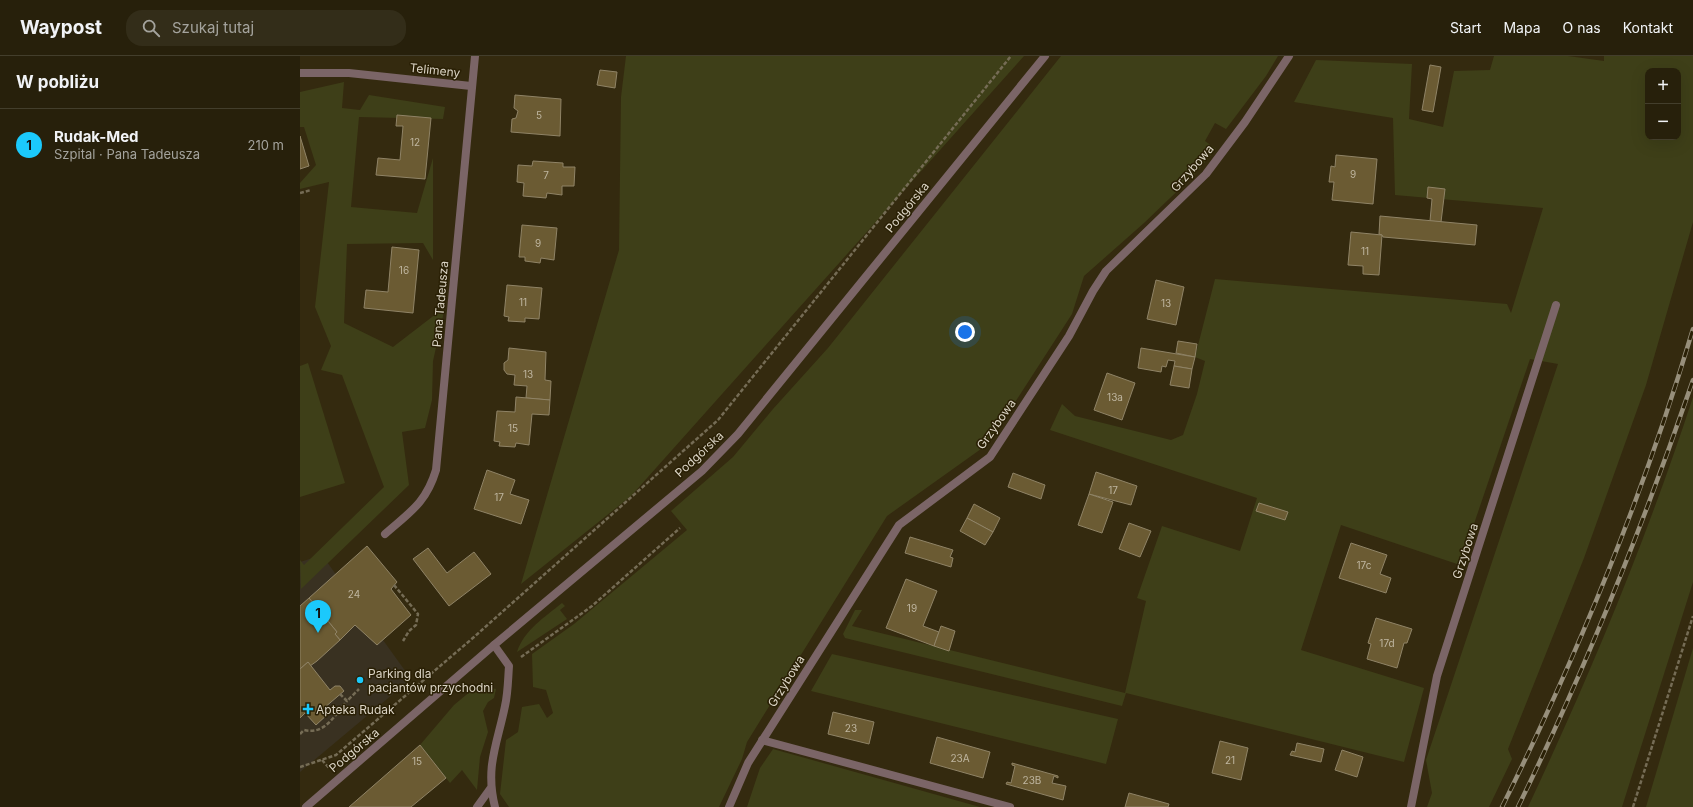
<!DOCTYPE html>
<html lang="pl">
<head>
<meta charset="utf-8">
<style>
  body { margin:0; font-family:Inter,sans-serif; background:#332d19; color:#f1f3f6 }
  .controls { position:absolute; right:12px; top:12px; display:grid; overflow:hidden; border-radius:8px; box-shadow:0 4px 16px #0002 }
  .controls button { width:36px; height:36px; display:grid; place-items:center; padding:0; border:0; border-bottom:1px solid #433e2c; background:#27200b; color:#f1f3f6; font:20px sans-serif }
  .you { position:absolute; left:665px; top:276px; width:14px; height:14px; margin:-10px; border:3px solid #fff; border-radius:50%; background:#1a73e8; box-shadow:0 0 0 6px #1a73e833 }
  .badge { display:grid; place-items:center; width:26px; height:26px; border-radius:50%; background:#1bc9fc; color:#111; font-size:13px; font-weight:700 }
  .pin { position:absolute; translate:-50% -33px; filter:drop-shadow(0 1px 2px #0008) }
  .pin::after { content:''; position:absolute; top:21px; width:14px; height:12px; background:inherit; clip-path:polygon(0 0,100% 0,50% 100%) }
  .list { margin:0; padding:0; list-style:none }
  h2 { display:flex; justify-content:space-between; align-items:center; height:52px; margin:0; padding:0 16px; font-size:17px }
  h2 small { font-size:13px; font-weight:400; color:#a4a39d }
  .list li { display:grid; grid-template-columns:26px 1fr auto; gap:12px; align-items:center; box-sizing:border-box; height:72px; padding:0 16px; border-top:1px solid #433e2c }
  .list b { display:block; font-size:15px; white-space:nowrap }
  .list p { margin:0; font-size:13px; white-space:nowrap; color:#a4a39d }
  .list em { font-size:13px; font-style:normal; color:#a4a39d }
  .icon { flex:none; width:22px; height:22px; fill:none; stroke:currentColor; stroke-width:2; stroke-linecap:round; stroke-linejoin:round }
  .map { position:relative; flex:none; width:1393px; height:751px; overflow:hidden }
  header { display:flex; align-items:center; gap:24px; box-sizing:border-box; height:56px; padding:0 20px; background:#27200b; border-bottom:1px solid #433e2c }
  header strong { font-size:19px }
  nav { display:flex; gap:22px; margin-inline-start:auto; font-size:14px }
  .search { width:280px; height:36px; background:#332d19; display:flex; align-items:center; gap:10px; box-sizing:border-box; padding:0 14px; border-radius:16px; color:#a4a39d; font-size:15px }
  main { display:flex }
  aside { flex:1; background:#27200b }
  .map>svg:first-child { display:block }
</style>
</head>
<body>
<header>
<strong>Waypost</strong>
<div class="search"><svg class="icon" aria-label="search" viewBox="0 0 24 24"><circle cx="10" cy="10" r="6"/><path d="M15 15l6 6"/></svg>Szukaj tutaj</div>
<nav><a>Start</a><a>Mapa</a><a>O nas</a><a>Kontakt</a></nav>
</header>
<main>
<aside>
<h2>W pobliżu<small></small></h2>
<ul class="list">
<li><span class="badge">1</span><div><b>Rudak-Med</b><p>Szpital · Pana Tadeusza</p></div><em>210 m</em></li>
</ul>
</aside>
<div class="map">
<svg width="1393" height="751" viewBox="0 0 1393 751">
  <rect width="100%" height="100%" fill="#342a0f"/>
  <path fill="#393121" d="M22,499L111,623L0,716V506Z"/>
  <g fill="#3e3f18" fill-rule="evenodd">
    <path d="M326,0H724L331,440L221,528L319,194L321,41Z"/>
    <path d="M761,0H978L966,20L926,73L915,67L905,85L916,93L894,119L844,167L784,220L772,258L688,388L587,460L447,686L442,703L419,751H209L200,738L206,684L218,676L222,651L239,648L247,662L253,657L246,634L233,631L232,598L274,568L387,474L371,455L433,401L473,353L528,292Z"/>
    <path d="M1194,0H1268L1304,5V0H1393V166L1346,329L1284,502L1208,693L1212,703L1189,751H1127L1132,737L1126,704L1258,308L1230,303L1160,509L1041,469L1001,594L1124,632L1104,706L826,637L822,650L545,582L543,578L555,554H562L552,570L825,637L846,545L837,542L862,470L940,495L957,442L750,374L762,348L775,360L871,384L883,379L897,338L905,305L895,301L915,223L1207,248L1211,257L1243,152L1095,139L1093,62L994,46L1016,4L1112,8L1109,63L1143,71L1154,15L1190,14ZM1348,15H1378V81H1348Z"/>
    <path d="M44,26L42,52L60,54L69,39L145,51L143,63L59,61L51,151L117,157L133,102V204L123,187L47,188L44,267L93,291L145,251L133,305L132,344L125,372L102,376L109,429L1,533L0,504L4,509L84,431L42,319L21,314L31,290L15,251L29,126L0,133V127L16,109L4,71H0V36Z"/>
    <path d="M8,307L45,427L0,441V310Z"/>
    <path d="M1393,341V526L1322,751H1228C1291,617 1347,482 1393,341Z"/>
    <path d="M262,547L265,550L260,554L267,563L217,596C224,574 245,561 262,547Z"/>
    <path d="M1393,592V751H1346Z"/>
    <path d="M532,598L818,663L806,708L511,635Z"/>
    <path d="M183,625L191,632L196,633L194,642L188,646L183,655L188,676L180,701L177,734L162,714L150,727L120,689L154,649Z"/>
    <path d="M473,693L680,751H447L460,712Z"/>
  </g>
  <g fill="#6b5b33" stroke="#8f8366">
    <path d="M1130,9L1141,11L1133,56L1122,54Z"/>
    <path d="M300,14L317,16L315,32L297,29Z"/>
    <path d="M215,39L261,43L260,80L211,76L212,63L216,62L218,55L214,52Z"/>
    <path d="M97,59L131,62L125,123L76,119L78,102L100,104L103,70H96Z"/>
    <path d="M0,80L9,110L0,113Z"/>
    <path d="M1036,99L1077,103L1073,148L1032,144L1034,126H1029L1031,110L1035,111Z"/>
    <path d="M233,105L263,107V111H275L274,130H262V139L247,137L246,142L223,140L224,127L217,126L218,109L232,110Z"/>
    <path d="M1128,131L1145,133L1141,166L1130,165L1132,143L1127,142Z"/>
    <path d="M1080,160L1177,169L1175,189L1083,181L1082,179L1079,178Z"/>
    <path d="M222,169L257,172L254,204L241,202L240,207L225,205V201H219Z"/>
    <path d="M1051,176L1082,179L1079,219L1063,218V210L1048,209Z"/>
    <path d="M92,191L119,194L113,257L64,252L66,234L88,236Z"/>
    <path d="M856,224L884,231L876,269L847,263Z"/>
    <path d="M207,229L242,232L239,263L225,262V266L208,265L209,261L204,260Z"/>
    <path d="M878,285L897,288L895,301L876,297Z"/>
    <path d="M209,292L246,296L245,324L251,325L250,344L226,342L227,330L214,329L215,319L207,318L204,314V307L208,304Z"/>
    <path d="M841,292L895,301L892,313L874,310L875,305L868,304L866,311L862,310L861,316L838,312Z"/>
    <path d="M874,310L892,313L889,332L870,329Z"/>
    <path d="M807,317L835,327L822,364L794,354Z"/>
    <path d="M216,341L250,344L249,359L232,358L229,389L216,387L215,391L199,390L200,386L194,385L197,355L215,356Z"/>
    <path d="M187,414L215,424L210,438L229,444L221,468L174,453Z"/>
    <path d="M796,416L837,430L831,449L789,438Z"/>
    <path d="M713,417L745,429L741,443L708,431Z"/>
    <path d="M789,438L813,446L802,477L778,469Z"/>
    <path d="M959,447L988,456L985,464L956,455Z"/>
    <path d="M674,448L700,462L693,476L667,462Z"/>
    <path d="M667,462L693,476L685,489L660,475Z"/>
    <path d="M829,467L851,475L840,501L819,493Z"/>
    <path d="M610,481L653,494L650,501L653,502L651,511L605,497Z"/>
    <path d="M1051,487L1087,499L1080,518L1091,522L1086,537L1039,522Z"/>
    <path d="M67,490L97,526L91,533L111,559L77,589L55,569L40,584L35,578L37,576L9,542Z"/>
    <path d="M128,492L147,517L174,496L191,518L149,550L113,503Z"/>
    <path d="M606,523L637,535L623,570L639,576L634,590L586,572Z"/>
    <path d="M9,542L37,576L35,578L40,584L17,605L10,610L8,606L0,613V550Z"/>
    <path d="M1076,562L1112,573L1107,587H1104L1097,612L1067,603L1071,588L1068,587Z"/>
    <path d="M641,570L655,575L649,595L634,590Z"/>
    <path d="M8,606L30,634L35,630H40L44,635L24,652L29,657L16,669L5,657L0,662V613Z"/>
    <path d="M533,656L574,666L569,688L528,678Z"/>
    <path d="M637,681L690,696L683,722L630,707Z"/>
    <path d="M920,685L948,692L941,724L912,717Z"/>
    <path d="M997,687L1024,693L1021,706L990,699L992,695L995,696Z"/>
    <path d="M120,689L146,722L111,751H49Z"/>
    <path d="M1042,694L1063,701L1057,721L1035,714Z"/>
    <path d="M712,707L758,720V722L754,720L752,727L766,730L763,744L706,728L707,726L711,727L715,710L712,709Z"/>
    <path d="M829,737L869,748L868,751H825Z"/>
  </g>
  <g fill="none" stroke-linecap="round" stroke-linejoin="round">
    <g stroke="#756c55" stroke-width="2.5" stroke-dasharray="4 2" stroke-linecap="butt">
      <path d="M0,137L11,134"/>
      <path d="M94,529L118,558L116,569L109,575L103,585"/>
      <path d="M221,601L292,550L380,472"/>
      <path d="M40,638L47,645L59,633"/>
      <path d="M0,678L4,674C25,679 34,660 47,645"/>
      <path d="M22,704L29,712"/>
      <path d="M0,711L36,699L174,581L418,364L711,0"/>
      <path d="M1333,751L1393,560"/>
    </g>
    <path stroke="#7b6567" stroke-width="8" d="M177,751L190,733"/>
    <g stroke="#7b6567" stroke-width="8">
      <path d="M0,17H49L171,30"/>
      <path d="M85,478C110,456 126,447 136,414L175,0"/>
      <path d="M194,589L209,610C208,623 208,637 205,650C197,689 185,711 195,751"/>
      <path d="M462,684L710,751"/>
      <path d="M6,751L194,589L402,415L438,378L745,0"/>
      <path d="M429,751L448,707L599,469L690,401L769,280L793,235L806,215L906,118L945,66L989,0"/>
      <path d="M1111,751L1137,620L1256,249"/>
    </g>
    <defs>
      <g id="rail">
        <path d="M1202,751C1278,598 1344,438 1393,273"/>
        <path d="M1218,751C1286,612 1343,470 1393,324"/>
      </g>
    </defs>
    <use href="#rail" stroke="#978f7b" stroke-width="4.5"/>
    <use href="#rail" stroke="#2a2005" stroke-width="3" stroke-dasharray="9" stroke-linecap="butt"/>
  </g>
  <g fill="#1bc9fc" stroke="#2a2005" stroke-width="1.5">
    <circle cx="60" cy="624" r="4"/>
    <path d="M6 647h4v4h4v4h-4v4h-4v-4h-4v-4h4z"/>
  </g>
  <g text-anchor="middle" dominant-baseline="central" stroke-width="3" stroke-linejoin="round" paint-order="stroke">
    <g font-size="10" fill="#bfb6a0">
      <text x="239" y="59">5</text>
      <text x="115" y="86">12</text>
      <text x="1053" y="118">9</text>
      <text x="246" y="119">7</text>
      <text x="238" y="187">9</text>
      <text x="1065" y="195">11</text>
      <text x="104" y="214">16</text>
      <text x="223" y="246">11</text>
      <text x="866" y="247">13</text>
      <text x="228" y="318">13</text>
      <text x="815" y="341">13a</text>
      <text x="213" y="372">15</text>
      <text x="813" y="434">17</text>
      <text x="199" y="441">17</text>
      <text x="1064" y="509">17c</text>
      <text x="54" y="538">24</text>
      <text x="612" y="552">19</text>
      <text x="1087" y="587">17d</text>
      <text x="551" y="672">23</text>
      <text x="660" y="702">23A</text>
      <text x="930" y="704">21</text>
      <text x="117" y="705">15</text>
      <text x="732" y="724">23B</text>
    </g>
    <g font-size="12" fill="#dbd4c5" stroke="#2a2005">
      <text transform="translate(135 14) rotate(6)">Telimeny</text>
      <text transform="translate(892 112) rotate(-49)">Grzybowa</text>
      <text transform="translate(607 151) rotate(-51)">Podgórska</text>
      <text transform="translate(140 248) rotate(-85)">Pana Tadeusza</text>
      <text transform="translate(696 368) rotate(-55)">Grzybowa</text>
      <text transform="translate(399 398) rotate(-43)">Podgórska</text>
      <text transform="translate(1165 495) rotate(-72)">Grzybowa</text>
      <text transform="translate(486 625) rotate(-58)">Grzybowa</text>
      <text transform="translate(54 694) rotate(-40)">Podgórska</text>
    </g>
    <g font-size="12" fill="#dbd4c5" stroke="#2a2005" text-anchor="start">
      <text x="68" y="617">Parking dla<tspan x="68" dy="14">pacjantów przychodni</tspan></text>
      <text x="16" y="653">Apteka Rudak</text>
    </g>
  </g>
</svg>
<div class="controls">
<button>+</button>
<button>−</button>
</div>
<div class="you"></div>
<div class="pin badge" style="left:18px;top:577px">1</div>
</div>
</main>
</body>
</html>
